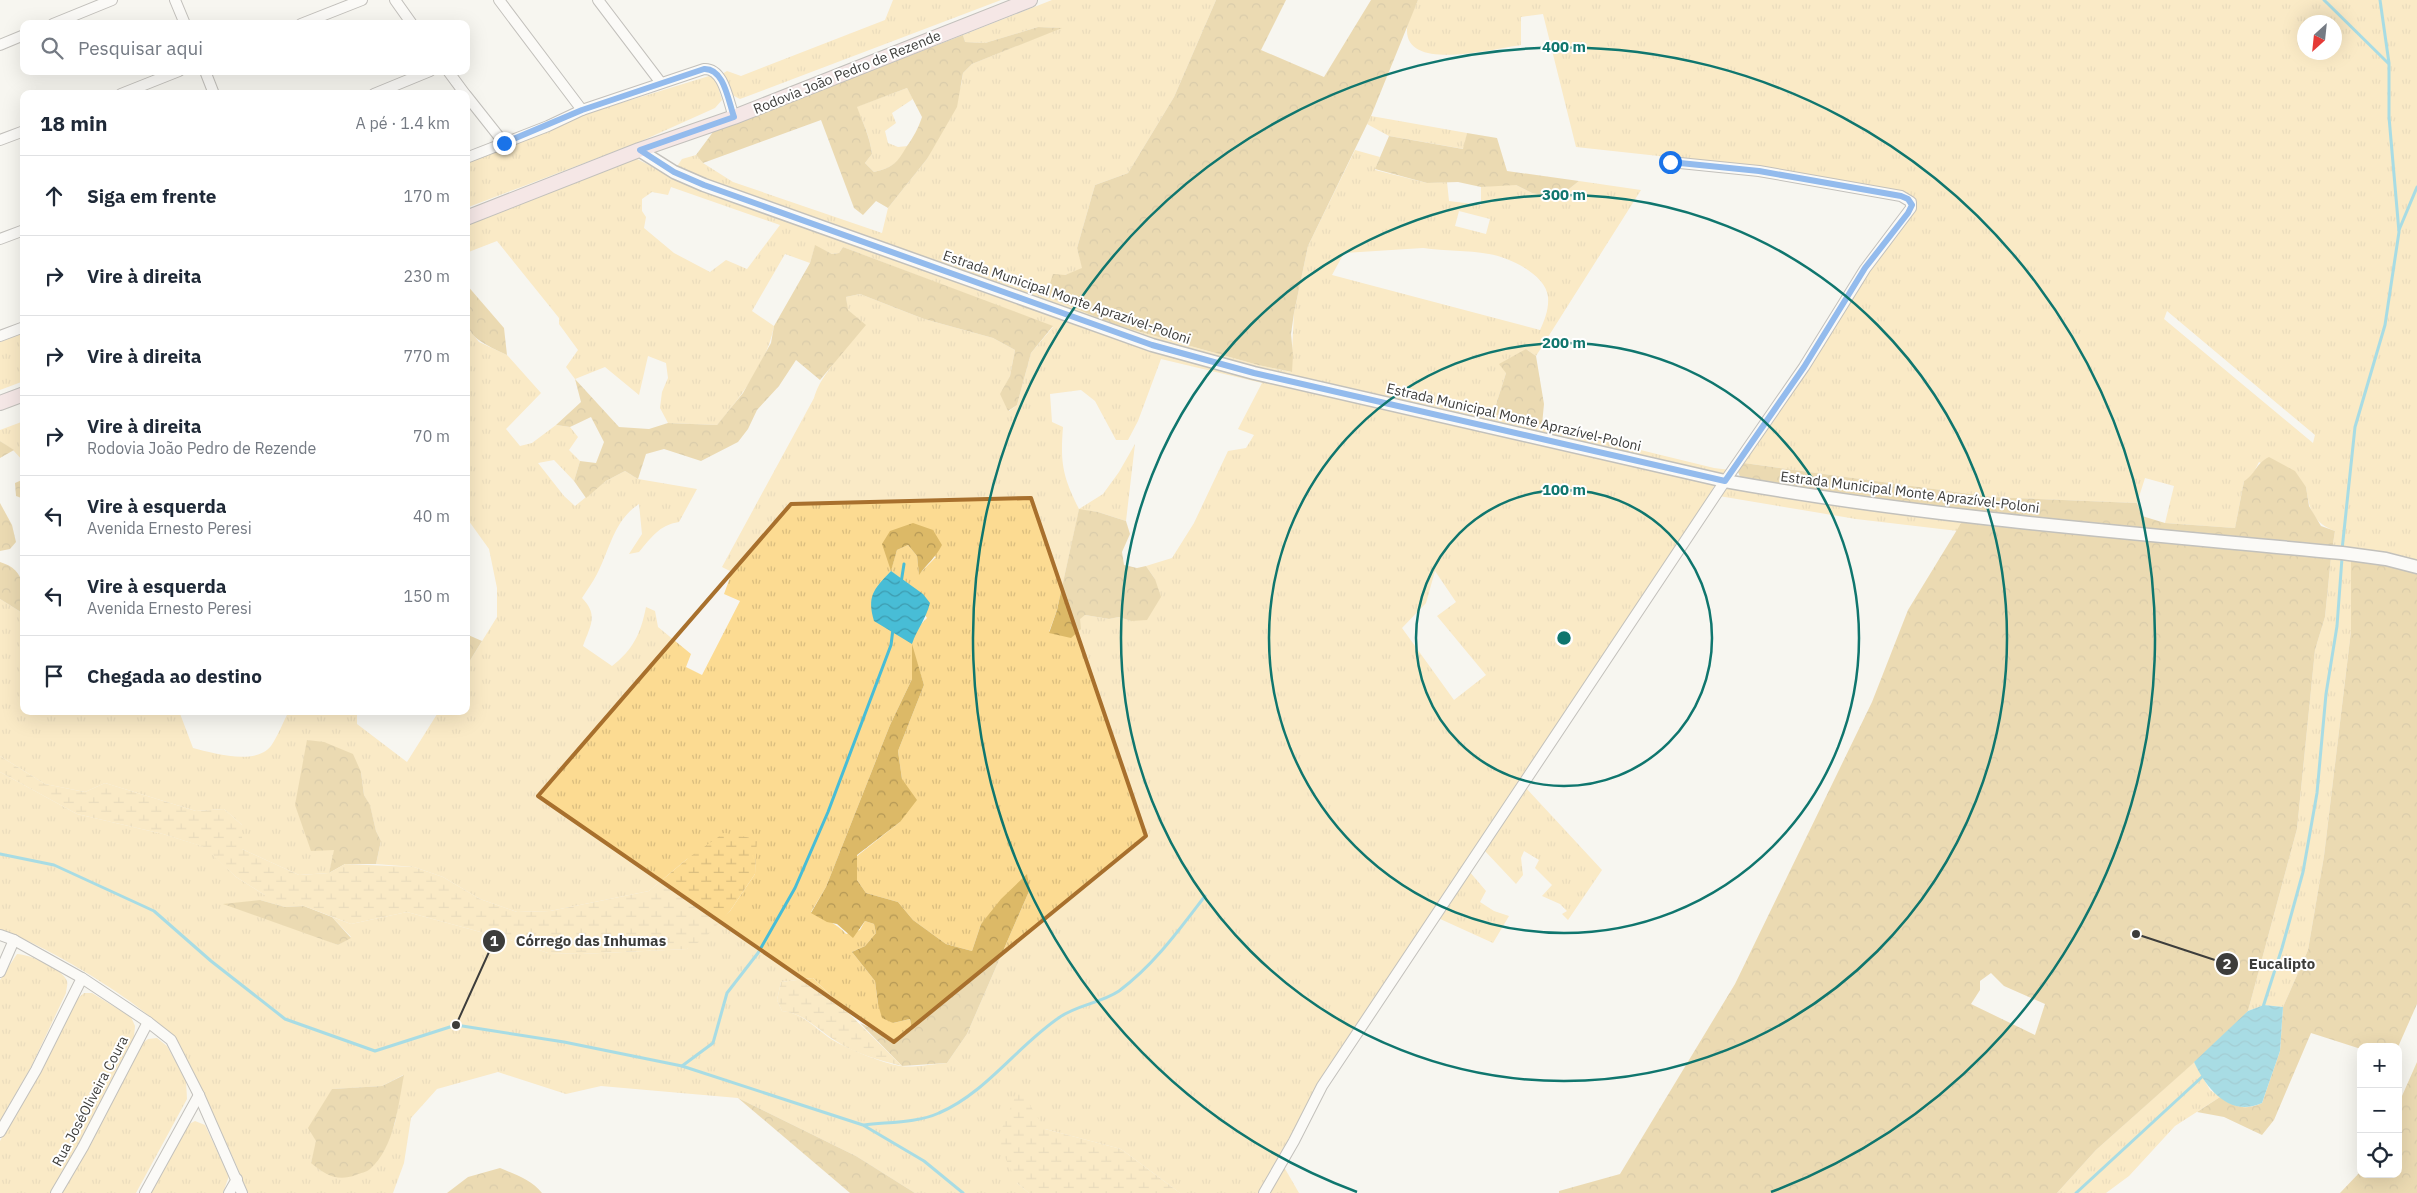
<!DOCTYPE html>
<html lang="pt">
<head>
<meta charset="utf-8">
<style>
  body { margin:0; font-family:"IBM Plex Sans",sans-serif; background:#f2f2f3; color:#1f2937 }
  .controls { position:absolute; right:15px; bottom:15px; display:grid; overflow:hidden; border-radius:10px; box-shadow:0 5px 20px #0002 }
  .controls button { width:45px; height:45px; display:grid; place-items:center; padding:0; border:0; border-bottom:1px solid #e0e1e3; background:#fff; color:#1f2937; font:25px sans-serif }
  .compass { position:absolute; left:2297px; top:15px; width:45px; height:45px; border-radius:50%; background:#fff; box-shadow:0 5px 20px #0002; rotate:207deg }
  .stop { position:absolute; width:15px; height:15px; margin:-11px; border:4px solid #1a73e8; border-radius:50%; background:#fff }
  .stop.end { background:#1a73e8; border-color:#fff; box-shadow:0 1px 5px #0008 }
  .list { margin:0; padding:0; list-style:none }
  h2 { display:flex; justify-content:space-between; align-items:center; height:65px; margin:0; padding:0 20px; font-size:21px }
  h2 small { font-size:16px; font-weight:400; color:#747a83 }
  .list li { display:grid; grid-template-columns:32px 1fr auto; gap:15px; align-items:center; box-sizing:border-box; height:80px; padding:0 20px; border-top:1px solid #e0e1e3 }
  .list b { display:block; font-size:19px; white-space:nowrap }
  .list p { margin:0; font-size:16px; white-space:nowrap; color:#747a83 }
  .list em { font-size:16px; font-style:normal; color:#747a83 }
  .icon { flex:none; width:28px; height:28px; fill:none; stroke:currentColor; stroke-width:2; stroke-linecap:round; stroke-linejoin:round }
  .map { position:relative; flex:none; width:2417px; height:1193px; overflow:hidden }
  .search { position:absolute; background:#fff; box-shadow:0 5px 20px #0002; left:20px; top:20px; width:450px; height:55px; display:flex; align-items:center; gap:12px; box-sizing:border-box; padding:0 18px; border-radius:10px; color:#747a83; font-size:19px }
  .panel { position:absolute; background:#fff; box-shadow:0 5px 20px #0002; left:20px; top:90px; width:450px; height:625px; border-radius:10px }
  .map>svg:first-child { display:block }
</style>
</head>
<body>
<div class="map">
<svg width="2417" height="1193" viewBox="0 0 2417 1193">
  <defs>
    <pattern id="grass-tufts" width="24" height="20" patternUnits="userSpaceOnUse" patternTransform="scale(1.25)"><rect width="24" height="20" fill="#fcdb92"/><path d="M3 7l-1-3M5 7V3M7 7l1-3M15 17l-1-3M17 17v-4M19 17l1-3" fill="none" stroke="#d9bd7f"/></pattern>
    <pattern id="forest-crowns" width="20" height="18" patternUnits="userSpaceOnUse" patternTransform="scale(1.25)"><rect width="20" height="18" fill="#dcb967"/><path d="M2 6a3 3 0 1 1 6 0M12 15a3 3 0 1 1 6 0" fill="none" stroke="#b49856"/></pattern>
    <pattern id="wetland-marsh" width="20" height="14" patternUnits="userSpaceOnUse" patternTransform="scale(1.25)"><rect width="20" height="14" fill="#fcdb92"/><path d="M1 5h8M5 5V1M11 12h8M15 12V8" fill="none" stroke="#d9bd7f"/></pattern>
    <pattern id="water-waves" width="16" height="10" patternUnits="userSpaceOnUse" patternTransform="scale(1.25)"><rect width="16" height="10" fill="#48bdd6"/><path d="M0 5q4-4 8 0t8 0" fill="none" stroke="#3d9baf"/></pattern>
  </defs>
  <rect width="100%" height="100%" fill="#f7f5f0"/>
  <g fill="url(#grass-tufts)" fill-rule="evenodd">
    <path d="M893,0H1001L740,99L732,95L722,74L727,71L741,76L885,20Z"/>
    <path d="M1052,0H1216L1174,97L1128,173L1095,185L1077,248L1083,269L1065,275L1046,296L1112,324L1258,365L1291,372L1294,313L1308,246L1355,150L1380,157L1375,170L1427,183L1447,182L1449,201L1481,205V187L1508,184L1516,185L1532,193L1559,197L1579,181L1641,190L1536,356L1526,349L1506,373L1493,414L1714,468L1730,470L1724,476L1151,343L676,168L682,159L696,155L703,163L733,182L882,233L888,208L927,159L961,86L963,73L972,64L1060,28L1038,27L985,43L965,42L963,35ZM1459,211L1490,219L1486,234L1455,226ZM1423,248C1445,251 1467,250 1489,254C1508,257 1546,274 1548,297C1549,309 1545,319 1540,330L1332,275L1344,253Z"/>
    <path d="M1418,0H2417V563L2332,550L2335,531C2313,523 2309,509 2306,487L2259,462L2251,478L2244,481L2235,528L2165,523L2174,486L2145,478L2137,503L1993,497L1744,463L1809,369L1870,271L1901,231L1911,213L1913,204L1760,167L1576,147L1543,14L1521,17V45C1496,48 1405,73 1407,29C1408,19 1414,9 1418,0ZM2304,22H2334V52H2304ZM2167,311L2315,435L2313,443L2164,319Z"/>
    <path d="M709,76L716,80L722,100L715,108L637,143L466,208V162L582,115Z"/>
    <path d="M907,88L913,99L892,113L896,123L885,131L888,143L898,147L908,146C899,163 893,167 874,172L865,163L872,154C870,137 863,122 856,107Z"/>
    <path d="M1371,116L1467,133L1464,149L1389,136L1367,124Z"/>
    <path d="M635,158L671,176L1151,349L1712,482L1714,486L1711,494L1534,760L1258,1193H1180L1121,1149L1045,1129L1017,1183L1029,1193H915L856,1156L738,1098L601,1086L566,1094L498,1072L437,1089L411,1118L404,1163L393,1193H248C232,1153 213,1114 193,1076C187,1064 181,1049 173,1039C150,1007 38,940 0,930V772L77,814L163,834L205,847L236,877L263,894L304,906L285,907L260,900L301,930L338,945L351,937L332,917L351,924L407,912L510,940L548,953L581,954L687,949L730,911L755,874L756,840L687,859L649,891L550,911L517,912L480,899L443,877L414,867L376,864L381,841L376,831L370,806L364,795L361,772L308,740L305,757L335,850L329,873L299,875L242,849V825L224,809L196,811L105,783L85,792L45,784L0,756V599L24,614V711H179L193,748C213,753 255,766 271,746C278,736 283,722 289,711H357V724L407,762L439,711H466V667L497,617V588L489,549L466,517V326L479,342L507,355L541,393L506,429L520,446L532,443L556,425L570,427L578,437L569,450L580,461L574,481L554,460L538,463L564,496L575,506L606,481L625,471L638,479L697,489L679,522C659,525 651,538 639,552L629,554L642,534L639,504C614,520 610,549 597,574C593,582 587,590 582,598C599,615 590,626 583,646L612,666C633,650 641,633 646,607L655,611L658,627L691,654L686,667L702,675L740,601L724,594L732,572L722,567L814,398C820,379 827,374 837,358C844,345 848,312 846,297L860,294L924,319L993,338L1015,350L1010,376L1001,394L1009,411L1017,405L1031,353L1053,327L843,247L839,253L832,254L815,246L810,263L785,254L752,311L774,326C768,361 740,398 717,425L668,423L660,408L662,392L668,378L666,363L648,356L639,395L605,367L575,379L566,367L578,350L559,324V318L497,241L466,253V225ZM671,187L780,225L747,269L726,260L710,272L674,253L644,228L646,217L642,211V199L652,192L668,195ZM1161,359L1262,383L1238,429L1254,435L1246,448L1228,451L1194,523L1172,558L1146,566L1155,579L1131,621L1119,617L1109,619L1085,615L1049,632L1057,610L1079,510L1098,512L1126,521L1135,444L1119,472L1103,494L1079,509C1063,477 1060,464 1063,427L1052,422L1050,394L1081,390L1095,401L1116,440H1128L1138,421ZM890,531L936,557L919,574L917,556L908,545L897,550L891,570ZM890,571L902,579L927,618L918,627ZM1435,571L1456,602L1437,616L1486,675L1454,700L1402,628L1426,603ZM912,647L924,685L898,751L902,779L900,822L857,856V880L866,893L898,902L913,920L946,944L972,951L981,924L1027,875L1030,889L967,1034L947,1063C932,1064 914,1068 900,1066C879,1062 857,1052 838,1043C818,1033 806,1013 782,1011L777,1000L781,982L813,978C839,1003 859,1026 894,1039L912,1030L910,1019L893,1023L878,1004L875,981L852,952L865,946L876,933L874,924L865,921L860,930L846,934C836,922 824,920 811,912L826,887L890,725L912,679ZM403,1075L395,1123L385,1148L311,1163L332,1089L382,1086Z"/>
    <path d="M24,333V381L0,390V342Z"/>
    <path d="M24,421V462L13,450L0,441V430Z"/>
    <path d="M1724,486L1963,520L1958,531L1856,519L1719,496Z"/>
    <path d="M2331,557L2351,559V631L2324,856L2308,950L2283,1007L2264,1005L2248,1011L2297,829L2315,650L2325,617Z"/>
    <path d="M1526,788L1602,870L1568,920L1562,914L1567,911L1560,904L1542,896L1552,885L1535,868L1539,860L1524,851L1521,858L1523,875L1516,884L1484,850Z"/>
    <path d="M1469,871L1486,891L1480,902L1494,911L1509,916L1493,943L1438,918Z"/>
    <path d="M17,954C29,954 63,969 67,981C68,985 66,990 66,993L31,1067L0,1121V980Z"/>
    <path d="M84,993H92L131,1017L135,1026L134,1037L80,1143L50,1193H0V1141L39,1073L76,1000Z"/>
    <path d="M157,1038L167,1046L186,1081L187,1099L136,1193H62L140,1045L148,1039Z"/>
    <path d="M2194,1062L2210,1090L2220,1097L2175,1126L2129,1176L2106,1193H2057L2096,1150Z"/>
    <path d="M195,1121L205,1125L229,1176L223,1193H149L187,1125Z"/>
    <path d="M1284,1167L1299,1193H1269Z"/>
  </g>
  <g fill="url(#forest-crowns)" fill-rule="evenodd">
    <path d="M1216,0H1286L1261,50L1324,77L1371,0H1418L1371,116L1308,246L1294,313L1291,334L1293,355L1292,372L1258,365L1112,324L1046,296L1053,274L1065,275L1082,268L1077,248L1095,185L1128,173L1174,97Z"/>
    <path d="M1038,27L1062,28L972,64L963,73L957,107L927,159L888,208L876,201L863,215L854,208L821,120L703,163L696,155L713,132L963,35L965,42L985,43ZM907,88L922,117C918,129 914,136 907,146C897,163 894,167 874,172L865,163L872,154C870,137 863,123 857,107Z"/>
    <path d="M1467,133L1497,138L1507,171L1579,181L1559,197L1547,196L1532,193L1516,185L1481,187L1458,182L1427,183L1375,169L1389,136L1463,149Z"/>
    <path d="M815,245L832,254L839,253L843,247L1053,326L1031,353L1017,405L1008,411L1000,394L1010,376L1015,350L993,338L924,319L860,294L846,297L848,310L866,325L820,380L796,360L779,386L757,410L748,429L738,442L701,461L664,449L646,454L638,479L625,471L606,481L586,498L574,481L580,461L596,463L604,442L591,417L570,427L556,425L581,402L575,379L619,427L649,429L668,423L717,425L743,393L771,343L774,326L810,263Z"/>
    <path d="M466,284L504,328L507,355C462,334 466,332 466,284Z"/>
    <path d="M1526,349L1536,356L1544,404L1542,425L1493,414L1506,373L1499,364Z"/>
    <path d="M0,441L14,450L0,458Z"/>
    <path d="M2269,457L2295,471L2306,487L2309,506L2321,526L2335,531L2332,550L1853,498L1741,479L1738,472L1744,463L1993,497L2137,503L2142,516L2165,523L2235,528L2244,481C2256,474 2255,464 2269,457Z"/>
    <path d="M24,479V499L16,496L15,483Z"/>
    <path d="M0,503L12,525L16,542L10,549L0,551Z"/>
    <path d="M1079,509L1098,512L1126,521L1130,534L1122,552L1124,565L1137,568L1146,566L1155,579L1161,597L1147,620L1131,621L1119,617L1109,619L1085,615L1080,619L1081,629L1071,638L1049,633L1057,610Z"/>
    <path d="M1963,520L2331,557L2325,617L2315,650L2297,829L2248,1011L2236,1025L2096,1150L2057,1193H1559V1191L1620,1174L1735,984L1872,702L1908,610ZM1991,973L2004,986L2045,1004L2035,1035L1971,1004L1980,990V981Z"/>
    <path d="M913,523L933,530L942,545C936,557 927,564 919,575L917,556L908,545L897,550L891,571L882,544L890,531Z"/>
    <path d="M2351,559L2387,563L2417,572V1004L2398,1047H2361V1049L2311,1033L2274,1120L2262,1135L2224,1117L2197,1112L2220,1097C2237,1107 2243,1111 2262,1103L2280,1051L2283,1007L2308,950L2324,856L2351,631Z"/>
    <path d="M0,562C27,570 24,591 24,614L0,599Z"/>
    <path d="M466,634L482,641L466,667Z"/>
    <path d="M912,644L924,685L898,751L902,779L917,800L900,822L857,855V880L866,893L898,902L913,920L946,944L972,951L981,924L1001,899L1027,874L1030,889L967,1034L947,1063L902,1066L860,1023L893,1039L912,1030L910,1019L893,1023L882,1018L878,1004L875,981L852,952L865,946L876,933L874,924L865,921L853,938L837,924L827,922L811,913L826,887L890,725L912,679Z"/>
    <path d="M307,740L324,742L353,754L361,772L364,795L370,805L376,831L381,841L376,864H345L329,873L334,850L311,851L295,805Z"/>
    <path d="M260,900L285,907L304,906L332,917L351,938L338,945L223,904Z"/>
    <path d="M2417,1062V1193H2340L2361,1171V1174H2398V1105Z"/>
    <path d="M404,1075C398,1105 395,1147 370,1169C367,1172 360,1173 356,1175C337,1182 326,1175 311,1163L316,1141L308,1128L332,1089L382,1086Z"/>
    <path d="M738,1098L856,1156L915,1193H850Z"/>
    <path d="M500,1168C514,1174 532,1180 542,1193H447L468,1177Z"/>
  </g>
  <g fill="url(#wetland-marsh)">
    <path d="M0,756L45,784L85,792L105,783L196,811L224,809L242,825V849L299,875L329,873L345,864L414,867L443,877L480,899L517,912L550,911L649,891L687,859L724,833L757,839L755,874L730,911L704,939L687,949L581,954L548,953L510,940L407,912L351,924L304,906L277,900L263,894L236,877L204,847L163,834L77,814L0,772Z"/>
    <path d="M813,978L902,1066C880,1060 855,1054 836,1041C818,1030 804,1013 782,1011L777,1000L781,982Z"/>
    <path d="M1019,1088L1045,1129L1121,1149L1180,1193H1029L1017,1183L997,1140Z"/>
  </g>
  <g fill="url(#water-waves)">
    <path d="M891,571L923,594L930,603C926,619 917,629 912,644L874,621C867,596 873,590 891,571Z"/>
    <path d="M2264,1005L2283,1007L2280,1051L2262,1103C2229,1118 2206,1088 2194,1062L2248,1011Z"/>
  </g>
  <g fill="none" stroke-linecap="round" stroke-linejoin="round">
    <g stroke="#48bdd6" stroke-width="3">
      <path d="M2324,0L2388,63"/>
      <path d="M2399,230L2417,187"/>
      <path d="M2342,550L2355,427L2385,325L2399,232L2389,117V63L2380,0"/>
      <path d="M901,583L904,564"/>
      <path d="M0,854L54,865L154,911L211,961L285,1019L375,1051L456,1025L564,1042L682,1066L863,1125L924,1161L963,1193"/>
      <path d="M2263,1007L2282,948L2303,872L2317,793L2326,694L2337,626L2342,558"/>
      <path d="M682,1066L713,1043L727,993L758,953L795,888L828,812L891,645L893,629"/>
      <path d="M864,1125C888,1122 917,1123 939,1113C986,1093 1018,1045 1060,1017C1077,1005 1101,1003 1119,991C1154,965 1179,930 1205,896"/>
      <path d="M2076,1193L2203,1076"/>
    </g>
    <defs>
      <g id="minor">
        <path d="M175,0L185,24"/>
        <path d="M395,0L412,24"/>
        <path d="M499,0L582,110"/>
        <path d="M598,0L661,83"/>
        <path d="M53,24L112,0"/>
        <path d="M301,24L362,0"/>
        <path d="M0,45L24,35"/>
        <path d="M205,71L214,94"/>
        <path d="M448,71L465,94"/>
        <path d="M121,94L179,71"/>
        <path d="M374,94L430,71"/>
        <path d="M466,95L504,143"/>
        <path d="M0,140L24,131"/>
        <path d="M466,158L548,126L582,110L704,69C724,68 728,101 734,117"/>
        <path d="M0,239L24,230"/>
        <path d="M0,336L24,327"/>
        <path d="M0,935L14,940L82,978L148,1022L171,1040L199,1095L242,1193"/>
        <path d="M0,972L14,940"/>
        <path d="M0,1132L36,1070L82,978"/>
        <path d="M56,1193L83,1147L148,1022"/>
        <path d="M145,1193L199,1095"/>
        <path d="M229,1193L237,1179"/>
        <path d="M1264,1193L1294,1141L1322,1086L1725,481L1804,367L1865,269L1911,208V202L1901,196L1759,171L1670,162"/>
      </g>
      <path id="tertiary" d="M639,150L674,172L704,185L1152,345L1254,373L1725,481C1929,518 2136,533 2342,553L2386,559L2417,567"/>
      <g id="secondary">
        <path d="M466,218L639,150L734,117L1030,0"/>
        <path d="M0,403L24,394"/>
      </g>
    </defs>
    <use href="#minor" stroke="#82807c" stroke-width="12"/>
    <use href="#tertiary" stroke="#82807c" stroke-width="15"/>
    <use href="#secondary" stroke="#82807c" stroke-width="16"/>
    <use href="#minor" stroke="#fff" stroke-width="10"/>
    <use href="#tertiary" stroke="#fff" stroke-width="12"/>
    <use href="#secondary" stroke="#f2d4da" stroke-width="14"/>
  </g>
  <g fill="none" stroke-linecap="round" stroke-linejoin="round">
    <path stroke="#1a73e8" stroke-width="6" d="M504,143L582,110L704,69C724,68 728,100 734,117L640,150L674,172L704,185L1152,345L1254,373L1725,481L1804,367L1865,268L1908,213L1912,205L1908,199L1901,196L1759,171L1670,162"/>
  </g>
  <path d="M0 0H2417V1193H0ZM1031,498L1146,836L894,1042L538,796L791,504Z" fill="#f7f5f0" fill-opacity=".55" fill-rule="evenodd"/>
  <path fill="none" stroke="#a8702d" stroke-width="4" stroke-linejoin="round" d="M1031,498L1146,836L894,1042L538,796L791,504Z"/>
  <g fill="none" stroke="#0f766e" stroke-width="2.5">
    <circle cx="1564" cy="638" r="148"/>
    <circle cx="1564" cy="638" r="295"/>
    <circle cx="1564" cy="638" r="443"/>
    <path d="M1357 1192A591 591 0 1 1 1771 1192"/>
  </g>
  <g text-anchor="middle" dominant-baseline="central" stroke-width="4" stroke-linejoin="round" paint-order="stroke">
    <g font-size="14" fill="#3d3d3b" stroke="#fff">
      <text transform="translate(847 72) rotate(-22)">Rodovia João Pedro de Rezende</text>
      <text transform="translate(1067 297) rotate(19)">Estrada Municipal Monte Aprazível-Poloni</text>
      <text transform="translate(1514 417) rotate(13)">Estrada Municipal Monte Aprazível-Poloni</text>
      <text transform="translate(1910 492) rotate(7)">Estrada Municipal Monte Aprazível-Poloni</text>
      <text transform="translate(90 1101) rotate(-62)">Rua JoséOliveira Coura</text>
    </g>
  </g>
  <circle cx="1564" cy="638" r="8" fill="#0f766e" stroke="#fff" stroke-width="2.5"/>
  <g font-size="15" text-anchor="middle" font-weight="bold" fill="#0f766e" stroke="#fff" stroke-width="4" stroke-linejoin="round" paint-order="stroke">
    <text x="1564" y="52">400 m</text>
    <text x="1564" y="200">300 m</text>
    <text x="1564" y="348">200 m</text>
    <text x="1564" y="495">100 m</text>
  </g>
  <path fill="none" stroke="#3d3d3b" stroke-width="2" d="M456 1025L494 941M2136 934L2227 964"/>
  <g fill="#3d3d3b" stroke="#fff" stroke-width="2">
    <circle cx="456" cy="1025" r="5"/>
    <circle cx="2136" cy="934" r="5"/>
    <circle cx="494" cy="941" r="12"/>
    <circle cx="2227" cy="964" r="12"/>
  </g>
  <g font-size="15" text-anchor="middle" font-weight="bold" fill="#fff">
    <text x="494" y="946">1</text>
    <text x="2227" y="969">2</text>
  </g>
  <g font-size="15" text-anchor="middle" font-weight="bold" fill="#3d3d3b" stroke="#fff" stroke-width="4" stroke-linejoin="round" paint-order="stroke">
    <text x="591" y="946">Córrego das Inhumas</text>
    <text x="2282" y="969">Eucalipto</text>
  </g>
</svg>
<div class="controls">
<button>+</button>
<button>−</button>
<button><svg class="icon" aria-label="locate" viewBox="0 0 24 24"><circle cx="12" cy="12" r="6"/><path d="M12 2v4M12 18v4M2 12h4M18 12h4"/></svg></button>
</div>
<svg class="compass" viewBox="-18 -18 36 36"><path d="M0-13l5 13h-10z" fill="#e53935"/><path d="M0 13l5-13h-10z" fill="#747a83"/></svg>
<div class="stop" style="left:1670px;top:162px"></div>
<div class="stop end" style="left:504px;top:143px"></div>
<div class="search"><svg class="icon" aria-label="search" viewBox="0 0 24 24"><circle cx="10" cy="10" r="6"/><path d="M15 15l6 6"/></svg>Pesquisar aqui</div>
<section class="panel">
<h2>18 min<small>A pé · 1.4 km</small></h2>
<ul class="list">
<li><svg class="icon" aria-label="ahead" viewBox="0 0 24 24"><path d="M12 20V5M6 11l6-6 6 6"/></svg><div><b>Siga em frente</b></div><em>170 m</em></li>
<li><svg class="icon" aria-label="right" viewBox="0 0 24 24"><path d="M7 20v-9h11M14 6l5 5-5 5"/></svg><div><b>Vire à direita</b></div><em>230 m</em></li>
<li><svg class="icon" aria-label="right" viewBox="0 0 24 24"><path d="M7 20v-9h11M14 6l5 5-5 5"/></svg><div><b>Vire à direita</b></div><em>770 m</em></li>
<li><svg class="icon" aria-label="right" viewBox="0 0 24 24"><path d="M7 20v-9h11M14 6l5 5-5 5"/></svg><div><b>Vire à direita</b><p>Rodovia João Pedro de Rezende</p></div><em>70 m</em></li>
<li><svg class="icon" aria-label="left" viewBox="0 0 24 24"><path d="M17 20v-9H6M10 6l-5 5 5 5"/></svg><div><b>Vire à esquerda</b><p>Avenida Ernesto Peresi</p></div><em>40 m</em></li>
<li><svg class="icon" aria-label="left" viewBox="0 0 24 24"><path d="M17 20v-9H6M10 6l-5 5 5 5"/></svg><div><b>Vire à esquerda</b><p>Avenida Ernesto Peresi</p></div><em>150 m</em></li>
<li><svg class="icon" aria-label="arrive" viewBox="0 0 24 24"><path d="M6 21V4h12l-3 4 3 4H6"/></svg><div><b>Chegada ao destino</b></div></li>
</ul>
</section>
</div>
</body>
</html>
